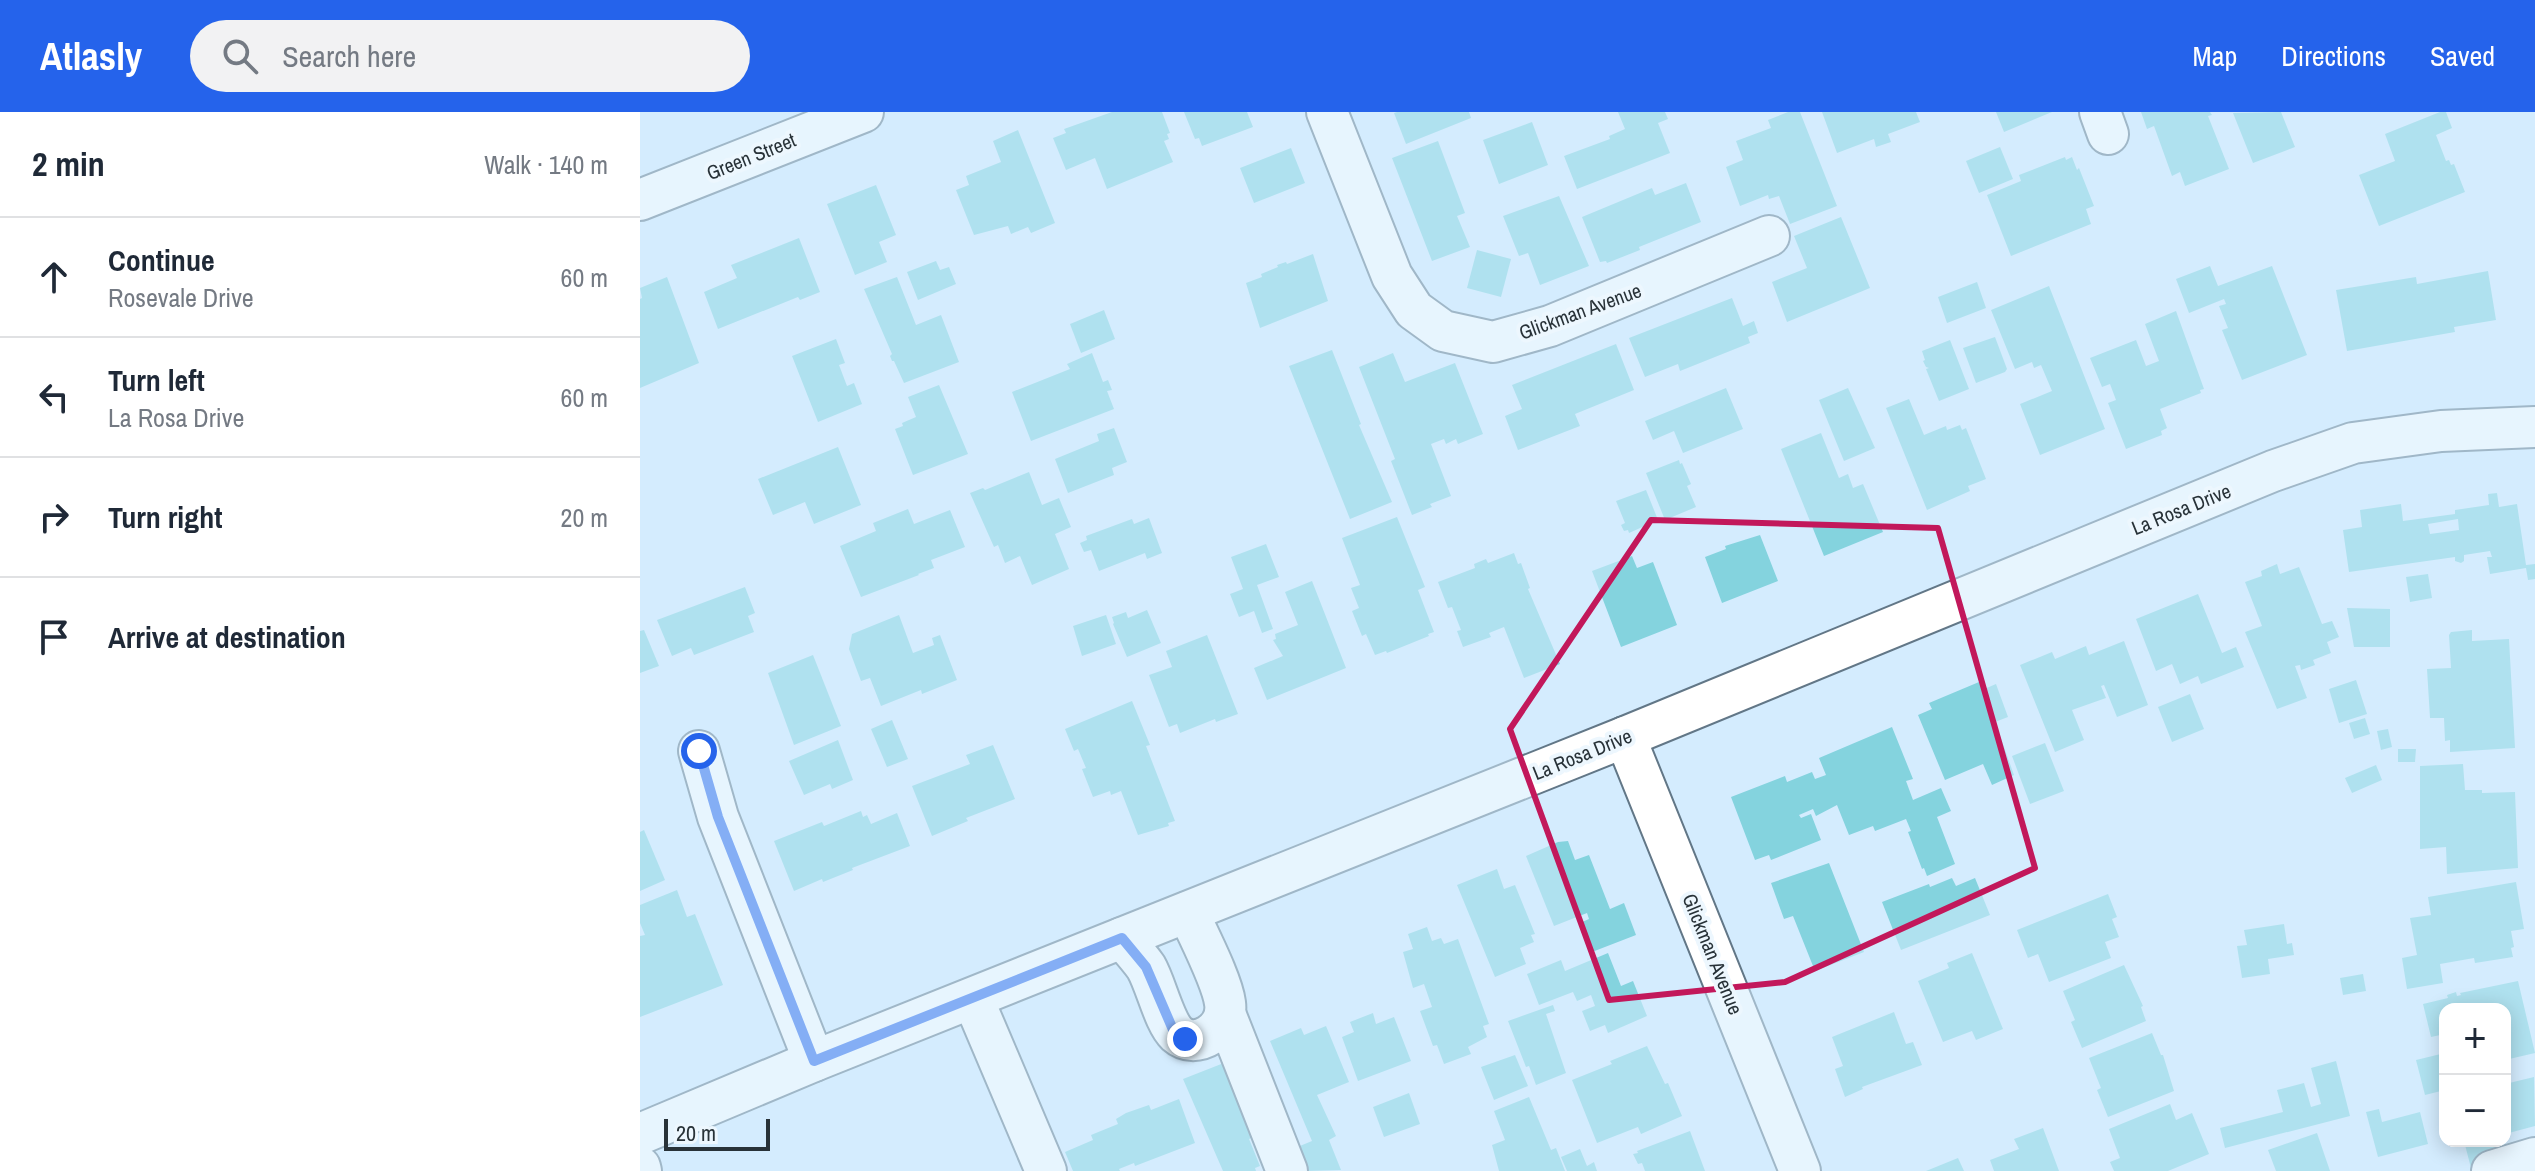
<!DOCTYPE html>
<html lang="en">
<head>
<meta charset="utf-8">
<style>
  body { margin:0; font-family:"Archivo Narrow",sans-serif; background:#f2f2f3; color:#1f2937 }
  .controls { position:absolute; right:24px; bottom:24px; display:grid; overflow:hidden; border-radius:16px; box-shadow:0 4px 20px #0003 }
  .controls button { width:72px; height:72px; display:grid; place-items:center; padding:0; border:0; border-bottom:2px solid #e0e1e3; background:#fff; color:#1f2937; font:40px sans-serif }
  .scale { position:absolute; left:24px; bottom:20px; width:106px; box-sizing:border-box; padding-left:8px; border:4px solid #283238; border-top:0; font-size:22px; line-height:28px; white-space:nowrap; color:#283238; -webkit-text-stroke:6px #edf7fe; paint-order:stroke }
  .stop { position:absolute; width:24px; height:24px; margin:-18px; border:6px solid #2563eb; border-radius:50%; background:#fff }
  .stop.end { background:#2563eb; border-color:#fff; box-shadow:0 2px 8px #0008 }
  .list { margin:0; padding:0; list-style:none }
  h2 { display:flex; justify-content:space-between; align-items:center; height:104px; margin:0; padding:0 32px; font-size:34px }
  h2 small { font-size:26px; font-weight:400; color:#747a83 }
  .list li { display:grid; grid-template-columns:52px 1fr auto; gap:24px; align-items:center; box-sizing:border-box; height:120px; padding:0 32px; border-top:2px solid #e0e1e3 }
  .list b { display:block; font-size:30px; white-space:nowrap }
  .list p { margin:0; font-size:26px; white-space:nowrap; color:#747a83 }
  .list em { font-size:26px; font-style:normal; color:#747a83 }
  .icon { flex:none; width:44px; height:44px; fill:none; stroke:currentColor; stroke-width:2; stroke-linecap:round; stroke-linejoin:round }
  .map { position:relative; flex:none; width:1895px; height:1059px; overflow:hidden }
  header { display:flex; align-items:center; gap:48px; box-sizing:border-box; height:112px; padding:0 40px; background:#2563eb; color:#fff }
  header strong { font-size:38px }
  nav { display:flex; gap:44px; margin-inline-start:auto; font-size:28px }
  .search { width:560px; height:72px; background:#f2f2f3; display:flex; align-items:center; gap:20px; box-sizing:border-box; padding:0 28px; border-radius:44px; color:#747a83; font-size:30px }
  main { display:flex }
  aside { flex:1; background:#fff }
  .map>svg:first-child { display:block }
</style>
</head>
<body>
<header>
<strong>Atlasly</strong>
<div class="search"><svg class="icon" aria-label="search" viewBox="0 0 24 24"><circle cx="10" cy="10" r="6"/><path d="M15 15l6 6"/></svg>Search here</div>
<nav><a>Map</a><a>Directions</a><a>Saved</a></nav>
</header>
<main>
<aside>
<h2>2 min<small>Walk · 140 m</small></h2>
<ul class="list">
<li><svg class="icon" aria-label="ahead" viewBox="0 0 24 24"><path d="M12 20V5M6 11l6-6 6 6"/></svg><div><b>Continue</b><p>Rosevale Drive</p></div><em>60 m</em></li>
<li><svg class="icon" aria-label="left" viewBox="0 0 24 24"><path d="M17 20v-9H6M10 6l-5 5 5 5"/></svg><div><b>Turn left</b><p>La Rosa Drive</p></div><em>60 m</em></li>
<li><svg class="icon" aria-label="right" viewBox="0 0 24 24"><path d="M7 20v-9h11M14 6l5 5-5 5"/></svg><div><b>Turn right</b></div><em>20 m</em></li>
<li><svg class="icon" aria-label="arrive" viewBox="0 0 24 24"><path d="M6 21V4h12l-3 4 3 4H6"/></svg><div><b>Arrive at destination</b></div></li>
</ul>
</aside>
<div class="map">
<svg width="1895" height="1059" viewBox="0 0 1895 1059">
  <rect width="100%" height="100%" fill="#d4ecfe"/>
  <g fill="#84d3de" fill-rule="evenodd">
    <path d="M472,0H522L530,21L527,22L529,27L524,29L533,50L467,77L455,46L426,58L413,26L426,21L424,17Z"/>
    <path d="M544,0H607L613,15L562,34L559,26L555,27Z"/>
    <path d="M757,0H829L831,6L766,32L754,1Z"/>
    <path d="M978,0H1025L1028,7L1018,11L1030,41L937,77L924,44L970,27L969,24L985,17Z"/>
    <path d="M1148,0H1160L1197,94L1150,112L1139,84L1129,87L1128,83L1100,94L1086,55L1103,48L1096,29L1131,16L1128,8Z"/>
    <path d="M1182,0H1276L1280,10L1248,22L1251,30L1236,35L1234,27L1197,41Z"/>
    <path d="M1356,0H1412L1364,20Z"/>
    <path d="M1501,0H1570L1572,3L1568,4L1589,57L1545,74L1540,60L1532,64L1514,14L1507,17Z"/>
    <path d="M1641,0L1655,35L1613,51L1593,1Z"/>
    <path d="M1800,0H1806L1812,16L1796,23L1806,49L1809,48L1811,53L1814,52L1825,80L1739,114L1719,63L1755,49L1745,22Z"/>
    <path d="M892,10L908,53L859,72L843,28Z"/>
    <path d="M378,18L415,111L391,121L388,115L371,122L368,114L334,123L316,78L329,73L326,64L361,50L353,29Z"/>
    <path d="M798,29L825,101L817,104L830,135L792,149L752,46Z"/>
    <path d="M1360,35L1373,67L1339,81L1326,49Z"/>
    <path d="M651,36L665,71L614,91L600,56Z"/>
    <path d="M1425,45L1426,48L1432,45L1437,58L1439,56L1454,94L1446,97L1451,112L1371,144L1347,83L1381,69L1379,63Z"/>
    <path d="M1046,71L1061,110L999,135L1000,138L967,151L966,149L960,150L942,105L1012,76L1015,83Z"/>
    <path d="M236,73L256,123L239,130L247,150L215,163L187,92Z"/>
    <path d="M919,84L949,154L900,173L888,141L879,144L863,104Z"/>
    <path d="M1201,105L1230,176L1147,210L1132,170L1167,156L1154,124Z"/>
    <path d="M159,126L180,180L160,188L158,185L78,217L64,180L97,166L91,153Z"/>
    <path d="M837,138L871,147L861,185L827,176Z"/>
    <path d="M673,142L688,189L620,216L606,171L622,165L621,162L638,155L637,153L646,150L647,152Z"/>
    <path d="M296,149L300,158L309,155L316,172L278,188L267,160Z"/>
    <path d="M1570,154L1578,174L1632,154L1667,243L1602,268L1582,218L1588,216L1579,194L1586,192L1584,187L1549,201L1536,167Z"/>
    <path d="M1848,159L1856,208L1814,215L1815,220L1707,239L1696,178L1776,165L1777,172Z"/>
    <path d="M27,165L59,251L0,276V187L2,186L0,176Z"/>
    <path d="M257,165L276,213L301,203L319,250L264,271L254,249H252L250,244L252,242L224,177Z"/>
    <path d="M1337,170L1346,196L1307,211L1298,185Z"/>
    <path d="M1409,174L1465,317L1400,343L1380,292L1412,279L1401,253L1394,256L1392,250L1375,257L1351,198Z"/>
    <path d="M1092,186L1103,214L1114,209L1118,221L1108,225L1110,231L1040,259L1038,252L1005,265L989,226Z"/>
    <path d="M464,198L475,227L441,241L430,212Z"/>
    <path d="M1536,199L1564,277L1560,278L1561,281L1520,297L1527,316L1521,319L1522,323L1486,337L1468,291L1476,288L1470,272L1462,275L1450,246L1496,228L1506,254L1519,249L1505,212Z"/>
    <path d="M1355,225L1367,257L1365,260L1336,271L1323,236Z"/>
    <path d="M196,227L205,251L199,253L207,274L214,271L222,292L178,310L152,244Z"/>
    <path d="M1310,228L1329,277L1299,289L1286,257L1289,256L1286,255L1283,249L1285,248L1282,239Z"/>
    <path d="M976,232L994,278L935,302L940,314L878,338L865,304L882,297L872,273Z"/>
    <path d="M692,238L721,312L719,313L752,390L710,407L649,254Z"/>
    <path d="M452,241L463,270L468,268L472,278L467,279L474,297L391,329L372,280L430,257L427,252Z"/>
    <path d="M753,241L765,270L815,251L843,322L818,332L816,327L806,332L804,327L791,332L811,384L790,392L792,395L772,403L751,349L755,347L719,255Z"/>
    <path d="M299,273L328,342L273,363L255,317L263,314L262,311L276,305L268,285Z"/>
    <path d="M1086,276L1103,317L1043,341L1034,319L1013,328L1005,309Z"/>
    <path d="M1208,276L1235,336L1204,349L1179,288Z"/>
    <path d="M1269,287L1284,323L1306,314L1307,318L1320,313L1322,318L1326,316L1346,367L1328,374L1330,379L1287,398L1246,296Z"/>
    <path d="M474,316L487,350L472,356L474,363L428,381L415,347L459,329L457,322Z"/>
    <path d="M1181,321L1199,366L1208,362L1213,376L1223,372L1243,420L1184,444L1141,337Z"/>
    <path d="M198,335L221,393L174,412L165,390L133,403L118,367Z"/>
    <path d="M1039,348L1040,352L1042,351L1051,372L1047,374L1056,395L1025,408L1006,361Z"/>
    <path d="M389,360L402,393L419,386L431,415L415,422L429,457L392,473L380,444L365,451L358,433L354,435L330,381L343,376L345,378Z"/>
    <path d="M1006,378L1018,408L989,421L988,418L984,419L981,413L985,411L976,389Z"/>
    <path d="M1857,381L1859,395L1877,392L1886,453L1895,452V467L1888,468L1886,456L1850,462L1847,445H1852L1850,439L1824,443V449L1821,451L1815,449V445L1709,460L1703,418L1722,415L1720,398L1761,392L1763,409L1815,402V398L1849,393L1848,382ZM1818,407L1819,418L1790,422L1788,412Z"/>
    <path d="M268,397L274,412L310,398L325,435L291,448L294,456L278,462L279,463L221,485L200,434L236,419L233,411Z"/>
    <path d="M757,405L785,475L778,478L794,520L788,522L789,524L747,541L746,539L735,543L726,522L722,524L712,499L719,496L711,476L720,473L702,426Z"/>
    <path d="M509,406L522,441L507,447L505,441L459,459L451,438L444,440L440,431L447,428L446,424L492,407L494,412Z"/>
    <path d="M1120,423L1138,469L1082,491L1065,445L1086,437L1085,434Z"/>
    <path d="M626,432L639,465L617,473L633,517L622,521L614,499L599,505L590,482L603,477L591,445Z"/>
    <path d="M874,441L878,452L881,451L890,476L888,477L920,552L884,566L864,515L849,521L851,525L823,535L817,519L821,518L812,495L808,496L798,470L835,456L834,452L846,447L848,451Z"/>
    <path d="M992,444L997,456L1013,450L1037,513L981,535L952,459Z"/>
    <path d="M1637,452L1640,462L1659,455L1682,512L1692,509L1699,525L1687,530L1691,541L1673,548L1675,553L1661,558L1660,553L1655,554L1667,586L1637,597L1605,520L1622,514L1605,470L1622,464L1621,459Z"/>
    <path d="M1788,462L1792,486L1770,490L1766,465Z"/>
    <path d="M672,469L706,556L627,588L614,556L643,544L633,528L636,527L635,522L658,513L645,480Z"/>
    <path d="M105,475L115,501L108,504L114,520L54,543L51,536L32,544L17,508Z"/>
    <path d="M1558,482L1582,541L1596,535L1604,555L1561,572L1558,564L1540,572L1532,552L1516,559L1496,507Z"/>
    <path d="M1707,496L1750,497V535H1714Z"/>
    <path d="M507,498L521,531L487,545L473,512L474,511L472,505L486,500L488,506Z"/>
    <path d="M259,503L273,541L294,533L292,526L300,523L317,568L282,582L281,578L241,594L230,566L221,569L209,537L212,522Z"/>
    <path d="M466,503L476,532L442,544L433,514Z"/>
    <path d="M4,518L19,554L0,561V519Z"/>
    <path d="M1832,518V529L1869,527L1875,636L1810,640V628L1805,629L1804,606H1790L1787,557L1811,556L1809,523L1811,520Z"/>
    <path d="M567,523L598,602L576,610L575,607L540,621L537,612L529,615L509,563L532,555L526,539Z"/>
    <path d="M1484,529L1508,593L1477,605L1464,573L1461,574L1466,586L1432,598L1444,628L1415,640L1380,553L1412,540L1415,547L1446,534L1449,543Z"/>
    <path d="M173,543L201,614L154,633L128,561Z"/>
    <path d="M1716,568L1727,602L1699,611L1689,577Z"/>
    <path d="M1339,570L1342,578L1356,572L1368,605L1355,610L1374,663L1352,673L1343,652L1305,668L1278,603L1292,597L1289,591Z"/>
    <path d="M1550,582L1564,617L1532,630L1518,595Z"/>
    <path d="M492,589L510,633L506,634L535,709L528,711L529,714L498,723L481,679L471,683L470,679L453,685L442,657L446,656L438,637L434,639L425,617Z"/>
    <path d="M1725,606L1730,622L1714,627L1709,611Z"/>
    <path d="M252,608L268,647L247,655L231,617Z"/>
    <path d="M1252,615L1273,667L1266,669L1273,688L1301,676L1311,699L1297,705L1315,752L1287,764L1284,756L1282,757L1268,720L1271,719L1266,707L1235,719L1233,714L1209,723L1197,693L1176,704L1173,697L1159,703L1161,706L1171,702L1181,728L1131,748L1129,743L1115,748L1091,685L1145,664L1147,670L1172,660L1175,667L1186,663L1179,646Z"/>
    <path d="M1748,617L1752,635L1741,638L1737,619Z"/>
    <path d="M198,628L213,668L192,677L190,672L164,683L149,649Z"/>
    <path d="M1405,631L1424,679L1390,692L1372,644Z"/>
    <path d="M353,633L375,687L326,706L328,709L292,724L272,674L330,652L326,643Z"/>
    <path d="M1758,637H1776L1775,650H1758Z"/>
    <path d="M1823,652L1825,678H1842V681L1875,680L1878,756L1807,762L1806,735L1780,737V654Z"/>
    <path d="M1736,653L1742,668L1712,681L1705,666Z"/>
    <path d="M221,699L223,705L227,703L231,712L257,701L270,734L212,756L213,758L183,770L182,767L154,779L134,729L182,710L184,714Z"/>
    <path d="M4,718L25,768L0,779V720Z"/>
    <path d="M928,729L935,748L949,743L970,797L984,791L996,823L952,840L940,811L949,807L947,801L914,814L886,744L918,730Z"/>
    <path d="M1189,751L1224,840L1175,859L1153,804L1144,807L1131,771Z"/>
    <path d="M857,757L864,777L875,773L895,822L891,823L894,830L880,836L886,852L855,865L817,773Z"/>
    <path d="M1312,766L1316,774L1335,766L1350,803L1261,838L1242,790L1289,772L1290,775Z"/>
    <path d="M1876,770L1884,817L1871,819L1874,835L1871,836L1873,845L1835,851L1834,846L1800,852L1803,871L1767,877L1762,846L1777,843L1770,806L1791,803L1788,785Z"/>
    <path d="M37,778L47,805L55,802L83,873L0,905V824L5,823L0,811V793Z"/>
    <path d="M1468,782L1477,805L1472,807L1479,825L1465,830L1471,846L1409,870L1398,842L1388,846L1377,818Z"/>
    <path d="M1644,812L1647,832L1652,831L1654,843L1628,847L1630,862L1602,866L1597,834L1607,833L1604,818Z"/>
    <path d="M787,815L792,829L801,826L804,832L818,827L849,912L843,914L847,925L828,935L831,942L804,952L797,933L793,934L780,899L792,895L784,872L773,876L763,840L773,837L768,822Z"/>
    <path d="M968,841L981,874L993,869L1007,904L968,921L965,913L950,919L942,899L955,894L951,883L937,889L933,880L899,893L887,862L921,848L925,859Z"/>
    <path d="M1332,841L1363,917L1336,928L1332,919L1303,930L1278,869L1309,856L1307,851Z"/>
    <path d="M1484,853L1503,894L1501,895L1506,909L1442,936L1431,910L1435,908L1423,879Z"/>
    <path d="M1723,862L1726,879L1703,883L1700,866Z"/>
    <path d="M1878,869L1895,941L1865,948V897H1805V922L1791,925L1783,892L1808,886L1807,883L1816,880L1817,884L1821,883L1820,881Z"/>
    <path d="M913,893L915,899L906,902L926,961L896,973L889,954L886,955L868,909Z"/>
    <path d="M1254,900L1266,932L1273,930L1282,953L1222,975L1223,977L1205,985L1195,957L1203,954L1192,925Z"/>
    <path d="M733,901L736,912L754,905L771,949L718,969L702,925L714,920L710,910Z"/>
    <path d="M686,914L709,970L677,983L696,1024L689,1028L701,1058L665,1059L655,1036L672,1029L630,929L661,916L664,923Z"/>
    <path d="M1512,921L1521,943H1523L1534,979L1468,1005L1457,978L1461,976L1449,946Z"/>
    <path d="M1007,934L1025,972L1028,971L1042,1004L1001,1022L998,1015L957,1031L932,968L972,952L970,949Z"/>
    <path d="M1805,941V978L1785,983L1776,948Z"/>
    <path d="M875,943L888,974L854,988L841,955Z"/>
    <path d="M594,947L620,1022L609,1027L620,1054L615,1056L616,1059H583L543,967Z"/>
    <path d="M1696,949L1710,1004L1585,1036L1580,1016L1643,1000L1637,978L1664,971L1671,995L1681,992L1671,956Z"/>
    <path d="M1894,965L1895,1014L1865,1022V972Z"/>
    <path d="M769,981L780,1012L744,1025L733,995Z"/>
    <path d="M889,985L911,1038L916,1036L925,1059H859L852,1033L865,1028L854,999Z"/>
    <path d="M539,987L555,1031L495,1054L494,1051L479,1057L480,1059H433L425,1040L453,1028L451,1023L478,1012L476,1007L486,1001L509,993L511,998Z"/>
    <path d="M1530,992L1536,1008L1552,1001L1569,1042L1528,1059H1474L1470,1050L1480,1046L1469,1017Z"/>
    <path d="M1739,997L1742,1010L1780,1000L1788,1032L1738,1045L1726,1000Z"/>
    <path d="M1403,1016L1419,1059H1354L1350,1048L1379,1037L1374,1027Z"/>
    <path d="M1050,1019L1065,1059H1005L1002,1051L998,1052L993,1042L998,1041L997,1039Z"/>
    <path d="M1677,1021L1690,1059H1636L1628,1038Z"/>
    <path d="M1824,1029H1862L1866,1047L1831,1056Z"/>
    <path d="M940,1037L947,1054L954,1050L957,1059H927L921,1045Z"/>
    <path d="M1318,1046L1324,1059H1286Z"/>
  </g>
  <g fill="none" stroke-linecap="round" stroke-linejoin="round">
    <defs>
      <g id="minor">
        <path d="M687,0L752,164L774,198L803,219L853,230L910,214L1129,124"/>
        <path d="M1460,0L1468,22"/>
        <path d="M0,88L223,0"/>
        <path d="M985,625L1160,1059"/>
        <path d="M59,639L78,705L174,949"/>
        <path d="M482,826C490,835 499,845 506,855C516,872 524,910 537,922C556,939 589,918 585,891C582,868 558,823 548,800"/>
        <path d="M333,887L406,1059"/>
        <path d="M586,904L647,1059"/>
        <path d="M0,1022L174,949L985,625L1633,359L1713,331L1801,319L1895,315"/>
        <path d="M0,1055L1,1059"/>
        <path d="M1852,1059L1895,1046"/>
      </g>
    </defs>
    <use href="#minor" stroke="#627787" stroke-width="44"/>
    <use href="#minor" stroke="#fff" stroke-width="40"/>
  </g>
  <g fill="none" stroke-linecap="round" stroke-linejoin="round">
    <path stroke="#2563eb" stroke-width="10" d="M59,639L78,705L174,949L482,826L506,855L534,920L545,927"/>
  </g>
  <path d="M0 0H1895V1059H0ZM1011,408L1298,416L1395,756L1145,870L969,888L870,617Z" fill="#d4ecfe" fill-opacity=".55" fill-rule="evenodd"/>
  <path fill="none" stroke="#c2185b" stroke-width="6" stroke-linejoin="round" d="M1011,408L1298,416L1395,756L1145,870L969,888L870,617Z"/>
  <g text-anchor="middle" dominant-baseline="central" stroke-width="8" stroke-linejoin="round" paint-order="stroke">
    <g font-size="20" fill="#283238" stroke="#edf7fe">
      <text transform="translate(111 44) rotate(-22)">Green Street</text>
      <text transform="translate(940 199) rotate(-20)">Glickman Avenue</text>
      <text transform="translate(1541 397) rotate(-22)">La Rosa Drive</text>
      <text transform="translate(942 642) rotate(-22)">La Rosa Drive</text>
      <text transform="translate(1073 842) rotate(68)">Glickman Avenue</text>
    </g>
  </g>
</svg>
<div class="controls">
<button>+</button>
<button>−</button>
</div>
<div class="scale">20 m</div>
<div class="stop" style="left:59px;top:639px"></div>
<div class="stop end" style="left:545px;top:927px"></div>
</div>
</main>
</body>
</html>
